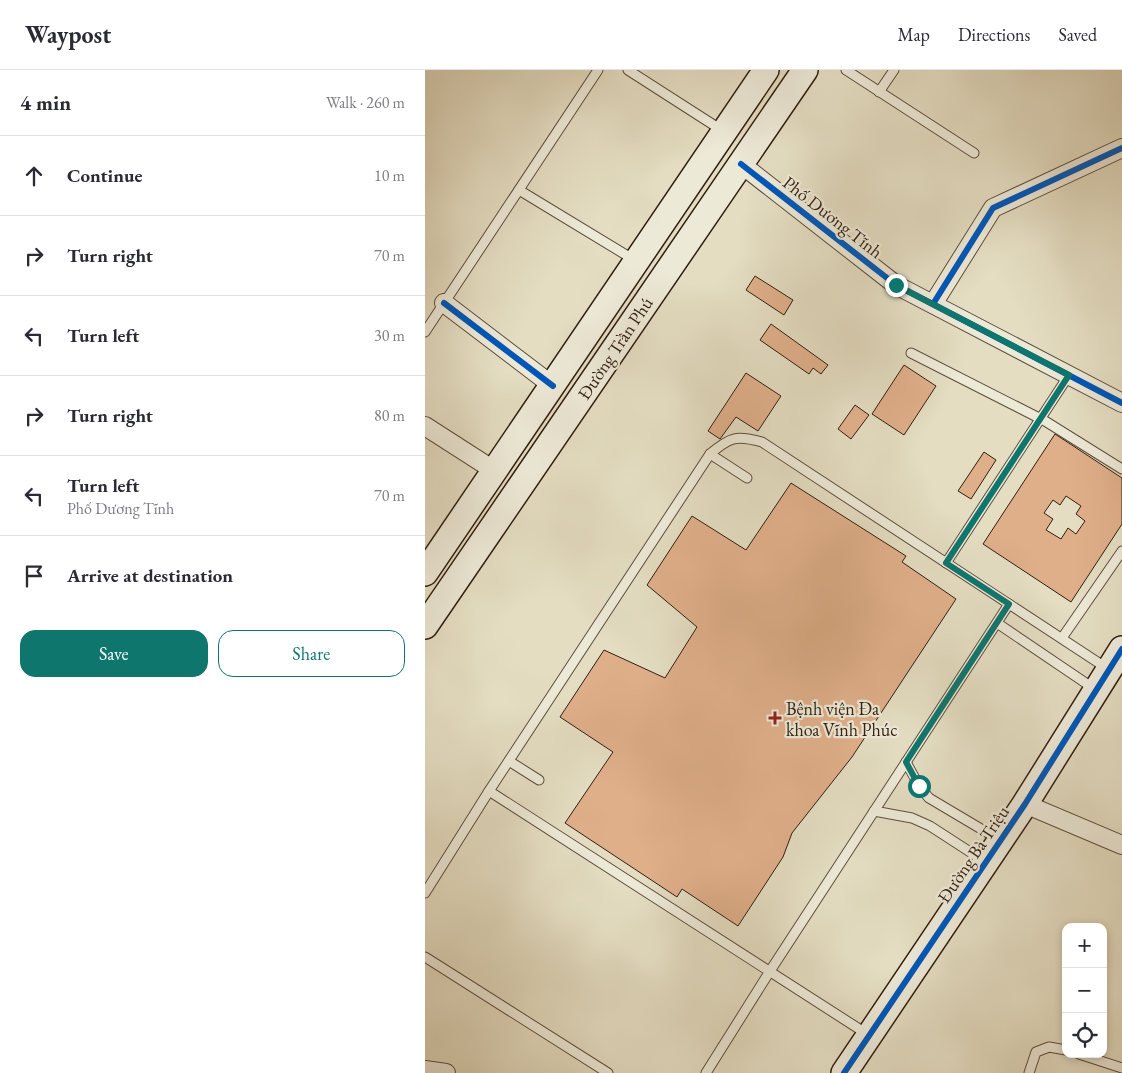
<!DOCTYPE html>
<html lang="en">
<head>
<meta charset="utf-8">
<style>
  body { margin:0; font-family:"EB Garamond",serif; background:#f7f7f7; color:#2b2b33 }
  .controls { position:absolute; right:15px; bottom:15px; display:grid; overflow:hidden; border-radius:10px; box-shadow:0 2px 8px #0003 }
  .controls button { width:45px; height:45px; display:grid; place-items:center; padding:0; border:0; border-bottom:1px solid #e1e1e2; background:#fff; color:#2b2b33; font:25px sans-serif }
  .stop { position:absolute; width:15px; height:15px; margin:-11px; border:4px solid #0f766e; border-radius:50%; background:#fff }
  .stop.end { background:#0f766e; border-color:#fff; box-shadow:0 1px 5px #0008 }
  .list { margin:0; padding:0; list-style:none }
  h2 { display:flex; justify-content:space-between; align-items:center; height:65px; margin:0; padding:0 20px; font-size:21px }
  h2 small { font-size:16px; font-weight:400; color:#7c7c81 }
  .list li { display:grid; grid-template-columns:32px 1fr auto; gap:15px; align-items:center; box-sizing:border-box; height:80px; padding:0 20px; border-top:1px solid #e1e1e2 }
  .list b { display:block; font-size:19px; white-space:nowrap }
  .list p { margin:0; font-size:16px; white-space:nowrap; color:#7c7c81 }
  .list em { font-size:16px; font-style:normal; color:#7c7c81 }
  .actions { display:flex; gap:10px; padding:15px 20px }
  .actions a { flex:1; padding:11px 0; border:1px solid #0f766e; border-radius:15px; text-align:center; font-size:18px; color:#0f766e }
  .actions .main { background:#0f766e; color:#fff }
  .icon { flex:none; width:28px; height:28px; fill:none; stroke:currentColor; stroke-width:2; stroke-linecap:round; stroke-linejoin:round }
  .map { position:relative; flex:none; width:697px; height:1003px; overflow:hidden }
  header { display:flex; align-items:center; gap:30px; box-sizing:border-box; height:70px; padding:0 25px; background:#fff; border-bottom:1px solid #e1e1e2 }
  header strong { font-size:24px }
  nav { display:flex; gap:28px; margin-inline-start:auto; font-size:18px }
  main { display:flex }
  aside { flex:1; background:#fff }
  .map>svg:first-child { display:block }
</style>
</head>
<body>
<header>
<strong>Waypost</strong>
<nav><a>Map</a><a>Directions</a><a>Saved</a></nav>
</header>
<main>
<aside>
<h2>4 min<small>Walk · 260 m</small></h2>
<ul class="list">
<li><svg class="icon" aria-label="ahead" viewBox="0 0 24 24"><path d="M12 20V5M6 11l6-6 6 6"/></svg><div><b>Continue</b></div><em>10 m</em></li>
<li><svg class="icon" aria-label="right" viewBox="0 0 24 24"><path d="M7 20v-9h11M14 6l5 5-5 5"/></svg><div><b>Turn right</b></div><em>70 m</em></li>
<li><svg class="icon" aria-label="left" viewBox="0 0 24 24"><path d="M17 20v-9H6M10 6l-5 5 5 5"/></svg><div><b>Turn left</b></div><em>30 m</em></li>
<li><svg class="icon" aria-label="right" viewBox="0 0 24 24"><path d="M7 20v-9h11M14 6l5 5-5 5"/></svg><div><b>Turn right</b></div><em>80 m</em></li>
<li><svg class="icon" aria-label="left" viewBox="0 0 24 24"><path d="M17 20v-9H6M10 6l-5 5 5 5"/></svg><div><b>Turn left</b><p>Phố Dương Tĩnh</p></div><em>70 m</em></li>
<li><svg class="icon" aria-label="arrive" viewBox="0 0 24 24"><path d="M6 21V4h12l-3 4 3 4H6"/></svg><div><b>Arrive at destination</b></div></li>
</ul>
<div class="actions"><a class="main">Save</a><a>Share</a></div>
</aside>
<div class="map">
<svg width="697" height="1003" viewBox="0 0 697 1003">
  <rect width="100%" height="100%" fill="#e4ddc2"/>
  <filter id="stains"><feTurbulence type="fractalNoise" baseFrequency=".004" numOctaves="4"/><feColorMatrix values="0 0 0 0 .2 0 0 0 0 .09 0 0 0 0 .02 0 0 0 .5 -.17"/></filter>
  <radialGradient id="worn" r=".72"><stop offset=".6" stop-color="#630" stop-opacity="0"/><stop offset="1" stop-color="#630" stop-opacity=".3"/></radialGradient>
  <g fill="#dfaf89" stroke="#311e12" fill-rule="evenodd">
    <path d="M330,206L368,230L359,245L321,220Z"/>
    <path d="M346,254L403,295L396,304L388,298L384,304L335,270Z"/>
    <path d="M479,295L511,316L479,365L447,344Z"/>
    <path d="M321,303L356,326L333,361L311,347L295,369L283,361Z"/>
    <path d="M430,335L444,345L426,369L413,359Z"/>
    <path d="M630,364L697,408V454L646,532L558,474ZM641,426L656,436L651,444L660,451L651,464L643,458L636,469L621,460L628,449L619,443L628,430L635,435Z"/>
    <path d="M559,382L571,390L546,429L533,421Z"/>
    <path d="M366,413L481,486L477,492L531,529L427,687L367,763L358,787L313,856L257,819L252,827L140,753L188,682L135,647L179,580L240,608L272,557L222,515L267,446L321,480Z"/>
  </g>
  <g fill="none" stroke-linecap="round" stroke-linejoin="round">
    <defs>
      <g id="lane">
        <path d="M203,0L298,61"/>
        <path d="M421,0L549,83"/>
        <path d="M454,22L469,0"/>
        <path d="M94,120L211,191"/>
        <path d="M0,262L173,0"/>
        <path d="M486,283L620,351L697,399"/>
        <path d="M285,384L322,408"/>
        <path d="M521,493L644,305"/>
        <path d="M572,553L671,620"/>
        <path d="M637,568L697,481"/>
        <path d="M84,691L114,710"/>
        <path d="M481,692L494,716L504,728L573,769"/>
        <path d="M64,721L442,964"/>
        <path d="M449,741L487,748L505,756L559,791"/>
        <path d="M0,823L64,721L285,384C305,367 311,365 337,372L683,599"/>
        <path d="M0,887L183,1003"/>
        <path d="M654,984L697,998"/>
        <path d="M281,1003L345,901L584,534"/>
        <path d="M604,1003L611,982L624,977L641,980"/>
      </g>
      <g id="street">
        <path d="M316,94L471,215L697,333"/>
        <path d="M19,233L128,316"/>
        <path d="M508,234L568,138L697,78"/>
        <path d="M0,356L70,401"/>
        <path d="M600,734L697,775"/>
        <path d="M0,1000L21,1003"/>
      </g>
      <g id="secondary">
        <path d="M0,503L341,0"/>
        <path d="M0,556L380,0"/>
        <path d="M419,1003L600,734L697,579"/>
      </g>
    </defs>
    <use href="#lane" stroke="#5e4e3e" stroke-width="11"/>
    <use href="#street" stroke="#5e4e3e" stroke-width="20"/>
    <use href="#secondary" stroke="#311e12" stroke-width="28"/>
    <use href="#lane" stroke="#ede9d7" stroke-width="9"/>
    <use href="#street" stroke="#ede9d7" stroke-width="18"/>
    <use href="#secondary" stroke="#ede9d7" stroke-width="25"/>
    <defs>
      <g id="cycleway">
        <path d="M316,94L471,215L697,333"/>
        <path d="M19,233L128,316"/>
        <path d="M508,234L568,138L697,78"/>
        <path d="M419,1003L600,734L697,579"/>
      </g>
    </defs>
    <use href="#cycleway" stroke="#ede9d7" stroke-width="9"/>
    <use href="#cycleway" stroke="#0057b8" stroke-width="6"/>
  </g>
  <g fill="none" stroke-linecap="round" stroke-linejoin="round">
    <path stroke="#0f766e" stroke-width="6" d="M471,215L644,305L521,493L584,534L481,692L494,716"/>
  </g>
  <path fill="#8f2418" stroke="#ede9d7" stroke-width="2" d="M347.5 640.5h5v5h5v5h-5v5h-5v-5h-5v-5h5z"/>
  <g text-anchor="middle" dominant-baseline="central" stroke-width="4.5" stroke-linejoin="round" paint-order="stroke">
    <g font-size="18" fill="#311e12" stroke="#ede9d7">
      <text transform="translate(408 147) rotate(38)">Phố Dương Tĩnh</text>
      <text transform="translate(190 278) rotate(-56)">Đường Trần Phú</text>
      <text transform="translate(548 784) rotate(-56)">Đường Bà Triệu</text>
    </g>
    <g font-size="18" fill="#311e12" stroke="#ede9d7" text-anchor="start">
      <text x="361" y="638">Bệnh viện Đa<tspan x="361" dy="21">khoa Vĩnh Phúc</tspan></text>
    </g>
  </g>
  <rect width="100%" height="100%" filter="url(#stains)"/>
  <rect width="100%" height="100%" fill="url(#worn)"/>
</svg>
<div class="controls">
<button>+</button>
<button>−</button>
<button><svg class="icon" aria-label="locate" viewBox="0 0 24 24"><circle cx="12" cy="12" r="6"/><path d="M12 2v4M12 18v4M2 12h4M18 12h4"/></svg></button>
</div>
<div class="stop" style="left:494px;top:716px"></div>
<div class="stop end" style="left:471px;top:215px"></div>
</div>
</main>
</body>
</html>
